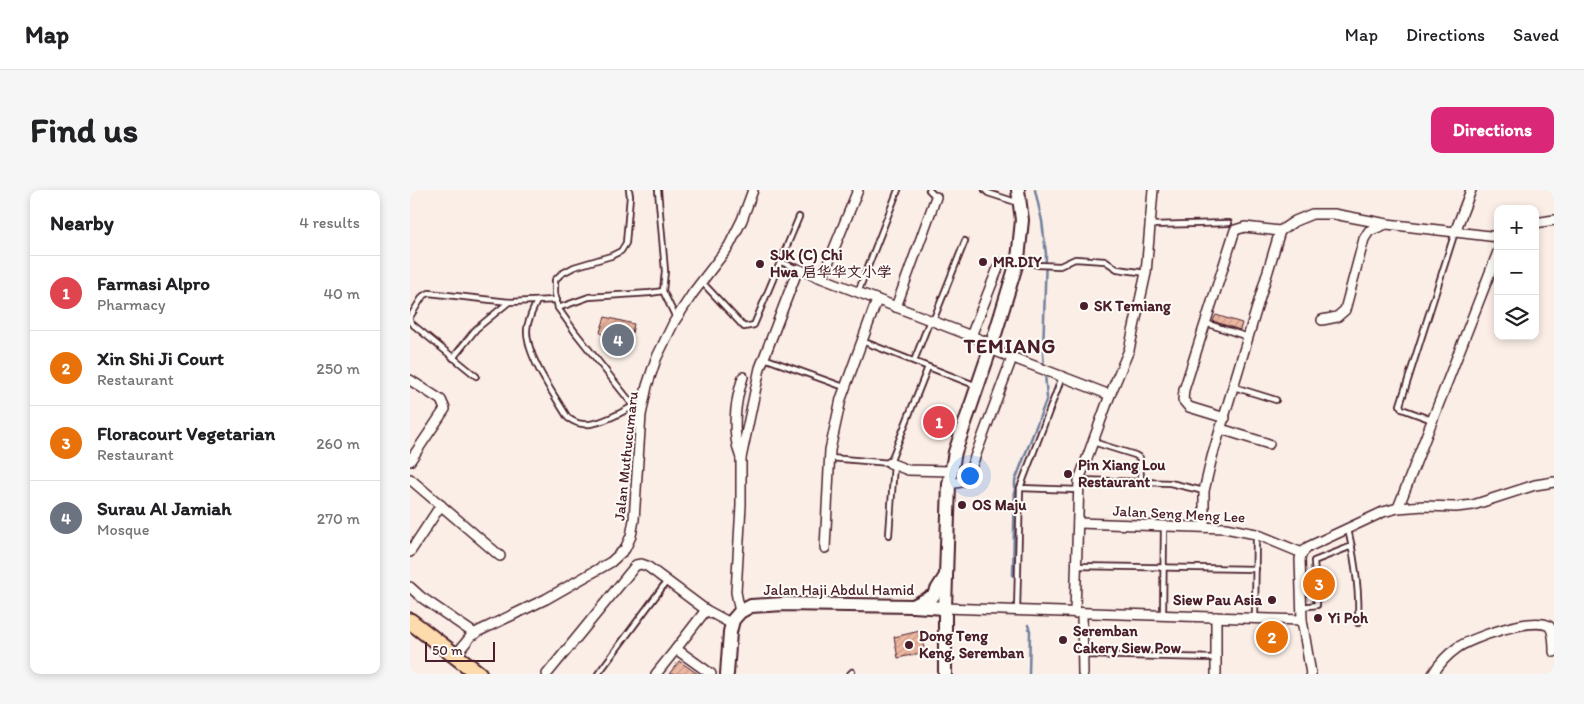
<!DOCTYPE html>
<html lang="en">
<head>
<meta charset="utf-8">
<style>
  body { margin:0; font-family:Itim,"LXGW WenKai TC",sans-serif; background:#f6f6f6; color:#202124 }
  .controls { position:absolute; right:15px; top:15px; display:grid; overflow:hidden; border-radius:10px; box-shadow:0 2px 8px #0003 }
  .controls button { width:45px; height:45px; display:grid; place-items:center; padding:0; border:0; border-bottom:1px solid #e0e0e0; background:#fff; color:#202124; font:25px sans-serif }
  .scale { position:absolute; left:15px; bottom:12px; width:70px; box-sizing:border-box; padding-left:5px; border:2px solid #4a1f2b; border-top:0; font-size:14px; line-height:18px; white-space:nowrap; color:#4a1f2b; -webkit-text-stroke:4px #fdfcf7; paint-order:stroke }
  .you { position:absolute; left:559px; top:285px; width:18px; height:18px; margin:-12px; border:4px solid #fff; border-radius:50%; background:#1a73e8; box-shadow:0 0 0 8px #1a73e833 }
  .badge { display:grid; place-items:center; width:32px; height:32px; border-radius:50%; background:#db2777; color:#fff; font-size:16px; font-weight:700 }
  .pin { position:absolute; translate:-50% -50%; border:2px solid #fff; box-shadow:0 1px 5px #0006 }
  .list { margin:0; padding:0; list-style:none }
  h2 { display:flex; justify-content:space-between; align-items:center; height:65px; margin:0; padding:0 20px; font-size:21px }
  h2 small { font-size:16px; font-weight:400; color:#757577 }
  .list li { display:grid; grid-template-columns:32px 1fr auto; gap:15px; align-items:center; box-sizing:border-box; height:75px; padding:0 20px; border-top:1px solid #e0e0e0 }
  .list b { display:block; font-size:19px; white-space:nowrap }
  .list p { margin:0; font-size:16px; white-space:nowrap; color:#757577 }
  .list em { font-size:16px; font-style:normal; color:#757577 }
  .icon { flex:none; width:28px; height:28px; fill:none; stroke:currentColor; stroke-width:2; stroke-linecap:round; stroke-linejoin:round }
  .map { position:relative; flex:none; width:1144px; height:484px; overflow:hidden; border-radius:10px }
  header { display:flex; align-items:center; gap:30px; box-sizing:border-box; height:70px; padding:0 25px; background:#fff; border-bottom:1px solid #e0e0e0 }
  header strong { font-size:24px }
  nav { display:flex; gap:28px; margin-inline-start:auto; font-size:18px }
  .intro { display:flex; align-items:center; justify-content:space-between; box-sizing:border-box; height:120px; padding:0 30px }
  h1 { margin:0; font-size:35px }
  .button { padding:12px 22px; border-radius:10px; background:#db2777; color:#fff; font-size:18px; font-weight:700 }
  main { display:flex; gap:30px; padding:0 30px }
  aside { flex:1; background:#fff; border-radius:10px; box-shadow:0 2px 8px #0003 }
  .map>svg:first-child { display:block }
</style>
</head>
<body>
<header>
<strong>Map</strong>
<nav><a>Map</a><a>Directions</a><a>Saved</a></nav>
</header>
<div class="intro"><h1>Find us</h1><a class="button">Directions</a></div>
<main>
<aside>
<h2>Nearby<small>4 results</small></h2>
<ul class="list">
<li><span class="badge" style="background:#e0444e">1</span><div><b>Farmasi Alpro</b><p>Pharmacy</p></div><em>40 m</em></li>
<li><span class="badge" style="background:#e8710a">2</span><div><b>Xin Shi Ji Court</b><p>Restaurant</p></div><em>250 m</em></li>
<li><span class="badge" style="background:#e8710a">3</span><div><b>Floracourt Vegetarian</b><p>Restaurant</p></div><em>260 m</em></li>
<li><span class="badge" style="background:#6b7280">4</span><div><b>Surau Al Jamiah</b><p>Mosque</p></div><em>270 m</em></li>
</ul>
</aside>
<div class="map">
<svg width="1144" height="484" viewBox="0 0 1144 484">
  <defs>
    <pattern id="building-hatch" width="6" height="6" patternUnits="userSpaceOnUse" patternTransform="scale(1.25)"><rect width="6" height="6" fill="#ecb6a0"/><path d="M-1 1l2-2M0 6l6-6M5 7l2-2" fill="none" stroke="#cc9c8a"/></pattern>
  </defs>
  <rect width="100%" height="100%" fill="#faeee6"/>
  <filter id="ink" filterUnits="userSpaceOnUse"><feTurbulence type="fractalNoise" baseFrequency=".02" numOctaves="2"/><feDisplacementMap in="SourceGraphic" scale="10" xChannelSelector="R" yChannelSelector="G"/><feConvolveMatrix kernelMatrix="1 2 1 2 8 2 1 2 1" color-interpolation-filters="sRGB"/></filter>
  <g filter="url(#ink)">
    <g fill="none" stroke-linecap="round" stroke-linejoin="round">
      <g stroke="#72809e" stroke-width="2.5">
        <path d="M625,0L632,31L636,64L633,163L634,177"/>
        <path d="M603,386L605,291L637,208L635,183"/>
        <path d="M618,435L620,441L619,484"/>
      </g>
    </g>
    <g fill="url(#building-hatch)" stroke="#4a1f2b">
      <path d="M806,125L832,133L830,140L803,131Z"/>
      <path d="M195,127L224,134L218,161L203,158L190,142Z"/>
      <path d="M510,441L515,462L488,468L484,447Z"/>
      <path d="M269,471L288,484H259Z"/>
    </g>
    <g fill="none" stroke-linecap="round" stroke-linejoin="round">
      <defs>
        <g id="lane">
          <path d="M219,0L220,6L216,53L211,61L201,66L164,77L151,84L145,90V103L148,118L165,142L230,224"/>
          <path d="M248,0L255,81L253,101L266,128"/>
          <path d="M519,0L526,7"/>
          <path d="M575,0L578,3L609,13"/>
          <path d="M741,35L819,33"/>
          <path d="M609,70L628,75L650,76L665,69L695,71L707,79L736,83"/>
          <path d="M371,72L388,79"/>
          <path d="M292,92L334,137L344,135L389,27"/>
          <path d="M448,102L488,0"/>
          <path d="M127,111C123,120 117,131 117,140C116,166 145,206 158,228C163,231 167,234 173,234C187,236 211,223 223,216"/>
          <path d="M148,118L179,107L240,103L253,101"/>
          <path d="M0,127L13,106L19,103L99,112L147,110"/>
          <path d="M0,130L1,133L66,186"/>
          <path d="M523,131L555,51"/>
          <path d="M795,133L838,147"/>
          <path d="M452,151L567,196"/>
          <path d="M43,168L66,139L99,112"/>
          <path d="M354,168L434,197"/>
          <path d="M504,171L520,130"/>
          <path d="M652,187L610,298L668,300"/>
          <path d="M824,197L866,210"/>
          <path d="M1022,230L992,219L990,215L1045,42"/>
          <path d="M683,252L725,265L730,268L731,292"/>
          <path d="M420,268L480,273L518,177"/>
          <path d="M669,290L760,293L794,301"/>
          <path d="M938,339C945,370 950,401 948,433"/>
          <path d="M479,345L484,274"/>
          <path d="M666,376L846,379"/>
          <path d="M892,417L907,415L904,371L942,356"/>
          <path d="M607,421L610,298"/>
          <path d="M753,426L754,336"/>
          <path d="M845,429L846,344"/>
          <path d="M673,465L806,468"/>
          <path d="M188,484L257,391"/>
          <path d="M440,484L442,482"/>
        </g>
        <g id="street">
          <path d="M1125,33L1144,30"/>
          <path d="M1045,42L1061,0"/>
          <path d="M412,88L448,0"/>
          <path d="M486,117L526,7"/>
          <path d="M912,130L927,127L935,120L954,49L959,41L976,34"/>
          <path d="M561,146L590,73"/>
          <path d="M580,159L700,205"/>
          <path d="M0,190L31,210L35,219L0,271"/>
          <path d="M815,228L779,217L773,210L774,200L825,40L835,37L870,41"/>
          <path d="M811,239L859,254"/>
          <path d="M331,268C321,243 325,212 333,187"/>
          <path d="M480,273L498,280L541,281"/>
          <path d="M0,289L90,366"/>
          <path d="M539,294L551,292L559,283L602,168"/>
          <path d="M988,318L1088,62"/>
          <path d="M668,333L815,338L846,344L892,363"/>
          <path d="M794,337V301L802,267L870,41L885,31L902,24H924L977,34L1088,47"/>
          <path d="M415,358L420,260L431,209L467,110"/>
          <path d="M0,362L31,315"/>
          <path d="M0,397L11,407L65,444"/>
          <path d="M535,418L892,430"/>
          <path d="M330,422L326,402L331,315V268L350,178L388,79L582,154"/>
          <path d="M665,423L669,290L700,205L719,160L736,83L743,0"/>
          <path d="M672,423L673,484"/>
          <path d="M266,459L296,420"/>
          <path d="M45,466L61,446L69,441L136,409L201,372L215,359L221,346L224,330L231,225L237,196L246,169L264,132L283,103L319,56L332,30L343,0"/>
          <path d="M137,484L226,375L231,374L237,376L296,420L322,434"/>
          <path d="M246,484L266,459L301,484"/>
          <path d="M806,484V427"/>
          <path d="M901,484L892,430L890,369L892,363L898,357L973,322L988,318L1014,316L1046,317L1063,315L1125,295L1144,292"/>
          <path d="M1023,484C1029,474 1037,465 1047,458C1061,448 1123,426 1139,436C1144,441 1144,454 1144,462"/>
        </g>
        <g id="secondary">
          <path d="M505,415L523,406L535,387"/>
          <path d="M317,484L320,442L323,430L330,422L341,416L374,414L503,416L535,418"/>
          <path d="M535,484V418L539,294L545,262L582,154L608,69L612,30L608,0"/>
        </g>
        <path id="highway" d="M0,431L69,484"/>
      </defs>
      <use href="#lane" stroke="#4a1f2b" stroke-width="8"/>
      <use href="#street" stroke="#4a1f2b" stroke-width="12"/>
      <use href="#secondary" stroke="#4a1f2b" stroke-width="16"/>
      <use href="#highway" stroke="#4a1f2b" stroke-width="19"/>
      <use href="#lane" stroke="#fdfcf7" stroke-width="4.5"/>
      <use href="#street" stroke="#fdfcf7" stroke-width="9"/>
      <use href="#secondary" stroke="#fdfcf7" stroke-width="12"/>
      <use href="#highway" stroke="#fedbac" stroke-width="15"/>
    </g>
  </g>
  <g fill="#4a1f2b" stroke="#fdfcf7" stroke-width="2">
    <circle cx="573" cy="72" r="5"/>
    <circle cx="350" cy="74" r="5"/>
    <circle cx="674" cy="116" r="5"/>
    <circle cx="658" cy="284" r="5"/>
    <circle cx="552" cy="315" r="5"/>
    <circle cx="862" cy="410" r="5"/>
    <circle cx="908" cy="428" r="5"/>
    <circle cx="653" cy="450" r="5"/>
    <circle cx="499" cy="455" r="5"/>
  </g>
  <g text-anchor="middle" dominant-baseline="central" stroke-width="4" stroke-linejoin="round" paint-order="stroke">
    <g font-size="15" font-weight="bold" fill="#4a1f2b" stroke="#fdfcf7" text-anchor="start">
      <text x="360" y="65">SJK (C) Chi<tspan x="360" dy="17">Hwa 启华华文小学</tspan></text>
      <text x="583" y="72">MR.DIY</text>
      <text x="684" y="116">SK Temiang</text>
      <text x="668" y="275">Pin Xiang Lou<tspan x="668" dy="17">Restaurant</tspan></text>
      <text x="562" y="315">OS Maju</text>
      <text x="852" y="410" text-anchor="end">Siew Pau Asia</text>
      <text x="918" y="428">Yi Poh</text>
      <text x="663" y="441">Seremban<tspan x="663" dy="17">Cakery Siew Pow</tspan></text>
      <text x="509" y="446">Dong Teng<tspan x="509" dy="17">Keng, Seremban</tspan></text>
    </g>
    <g font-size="15" fill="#4a1f2b" stroke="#fdfcf7">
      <text transform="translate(216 266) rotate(-84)">Jalan Muthucumaru</text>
      <text transform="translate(769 324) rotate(3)">Jalan Seng Meng Lee</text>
      <text x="429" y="400">Jalan Haji Abdul Hamid</text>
    </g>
    <g font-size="20" font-weight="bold" letter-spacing="1" fill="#4a1f2b" stroke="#fdfcf7">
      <text x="600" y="156">TEMIANG</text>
    </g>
  </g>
</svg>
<div class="controls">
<button>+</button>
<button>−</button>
<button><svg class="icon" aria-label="layers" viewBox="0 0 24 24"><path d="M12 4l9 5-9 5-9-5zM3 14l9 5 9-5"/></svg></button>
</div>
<div class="scale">50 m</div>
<div class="you"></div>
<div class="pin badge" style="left:529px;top:232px;background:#e0444e">1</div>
<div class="pin badge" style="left:862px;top:447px;background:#e8710a">2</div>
<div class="pin badge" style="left:909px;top:394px;background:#e8710a">3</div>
<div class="pin badge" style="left:208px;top:150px;background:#6b7280">4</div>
</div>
</main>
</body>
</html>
